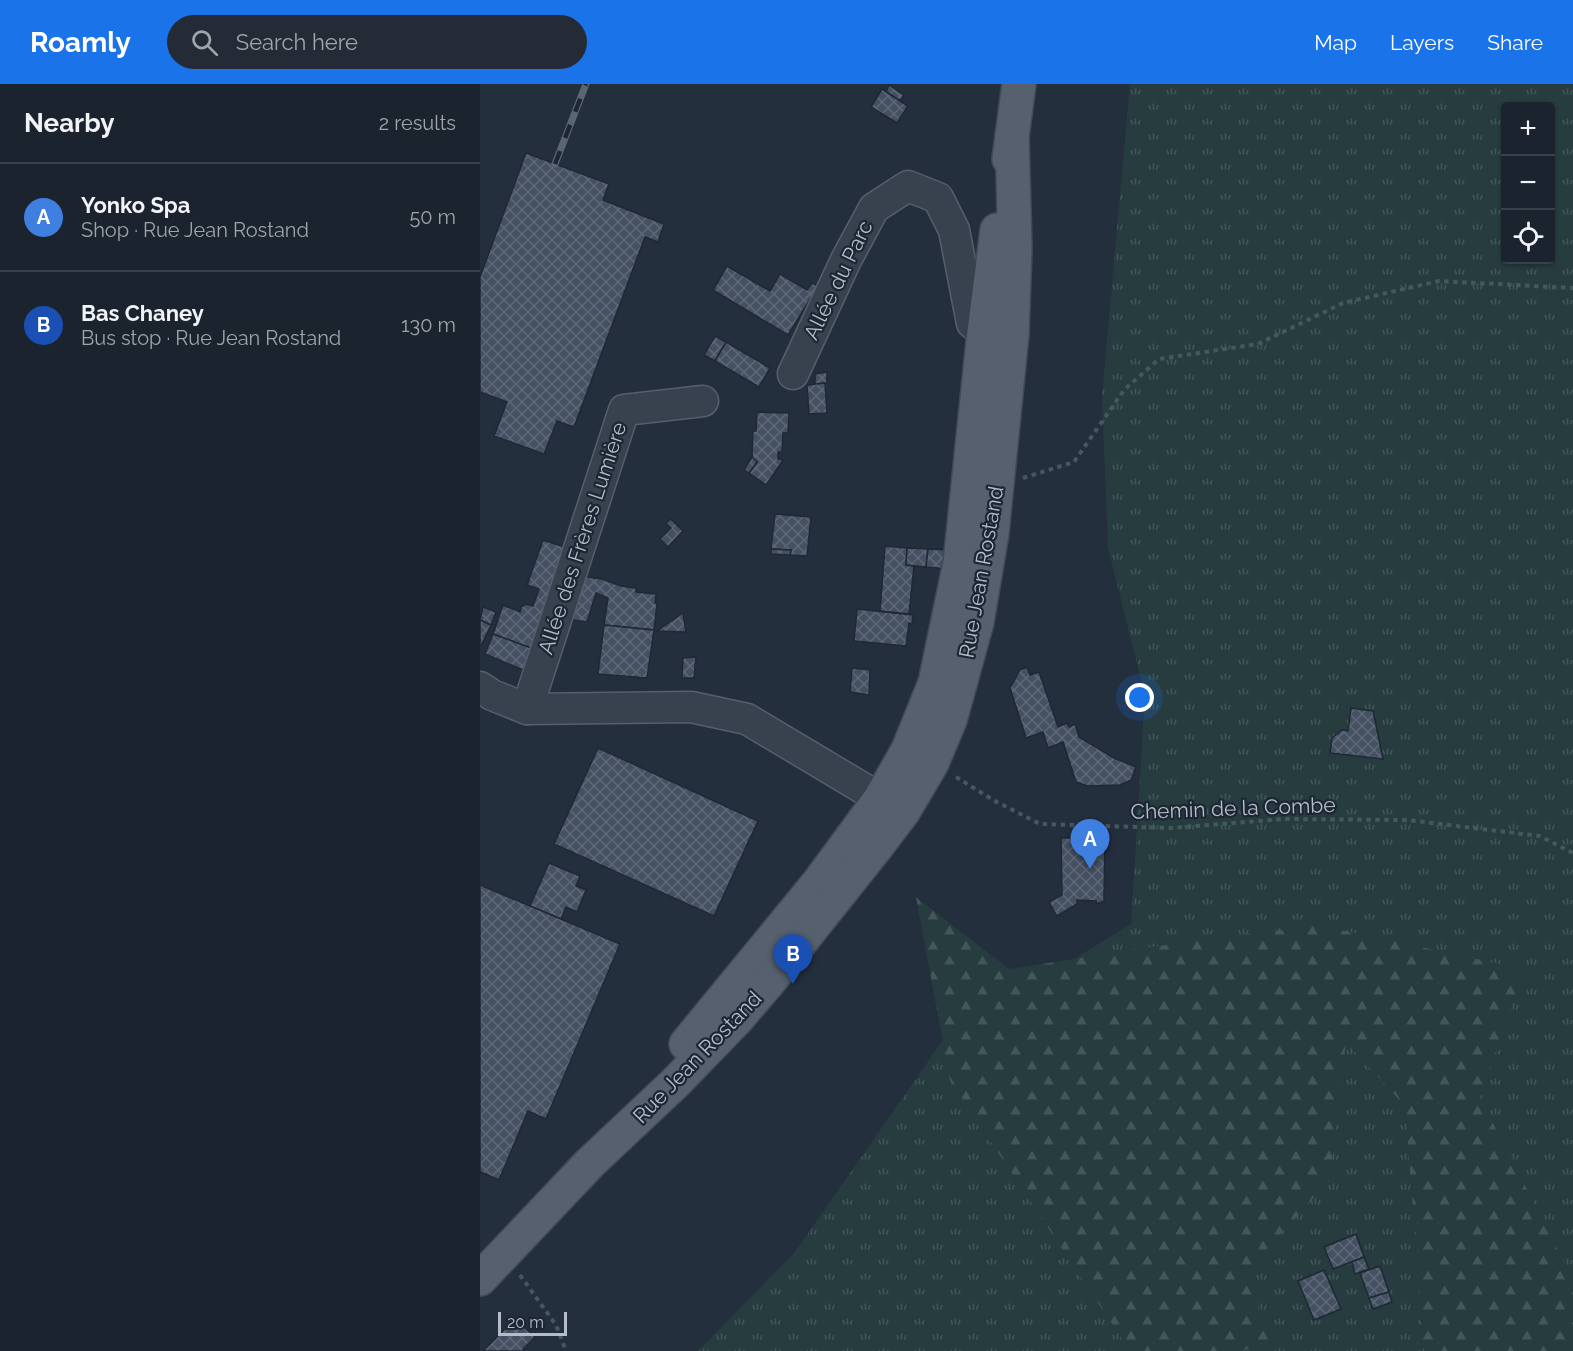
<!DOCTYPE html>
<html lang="en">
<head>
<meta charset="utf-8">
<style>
  body { margin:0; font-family:Raleway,sans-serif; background:#242b36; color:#f1f3f6 }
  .controls { position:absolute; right:18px; top:18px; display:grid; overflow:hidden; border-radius:6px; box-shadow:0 2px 4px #0004 }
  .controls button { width:54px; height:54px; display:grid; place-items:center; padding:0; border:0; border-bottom:2px solid #39404a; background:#1b232e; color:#f1f3f6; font:30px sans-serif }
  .scale { position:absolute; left:18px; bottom:15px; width:69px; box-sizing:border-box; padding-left:6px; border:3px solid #b4bcc9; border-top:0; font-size:16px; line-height:21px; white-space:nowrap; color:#b4bcc9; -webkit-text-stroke:4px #1d2633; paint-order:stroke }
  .you { position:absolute; left:660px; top:614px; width:21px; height:21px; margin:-15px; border:4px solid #fff; border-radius:50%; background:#1a73e8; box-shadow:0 0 0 9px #1a73e833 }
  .badge { display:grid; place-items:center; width:39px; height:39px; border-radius:50%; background:#1a73e8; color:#fff; font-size:20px; font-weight:700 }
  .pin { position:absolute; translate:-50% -50px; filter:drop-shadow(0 2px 3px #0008) }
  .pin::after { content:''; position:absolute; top:32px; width:21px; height:18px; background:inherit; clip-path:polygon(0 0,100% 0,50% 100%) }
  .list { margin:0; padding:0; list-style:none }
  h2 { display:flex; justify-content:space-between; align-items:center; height:78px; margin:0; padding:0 24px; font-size:26px }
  h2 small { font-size:20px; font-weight:400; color:#a0a4aa }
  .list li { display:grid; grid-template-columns:39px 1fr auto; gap:18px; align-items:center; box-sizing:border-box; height:108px; padding:0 24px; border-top:2px solid #39404a }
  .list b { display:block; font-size:22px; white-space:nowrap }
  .list p { margin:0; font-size:20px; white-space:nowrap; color:#a0a4aa }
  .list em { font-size:20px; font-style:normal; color:#a0a4aa }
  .icon { flex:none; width:33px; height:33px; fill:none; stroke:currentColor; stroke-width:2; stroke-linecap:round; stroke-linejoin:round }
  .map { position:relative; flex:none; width:1093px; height:1267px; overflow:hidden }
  header { display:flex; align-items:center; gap:36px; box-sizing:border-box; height:84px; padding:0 30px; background:#1a73e8; color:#fff }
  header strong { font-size:28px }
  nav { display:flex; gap:33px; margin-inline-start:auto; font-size:21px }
  .search { width:420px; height:54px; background:#242b36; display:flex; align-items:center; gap:15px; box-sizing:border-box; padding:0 21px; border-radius:33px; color:#a0a4aa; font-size:22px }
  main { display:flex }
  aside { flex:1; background:#1b232e }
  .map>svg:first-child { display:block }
</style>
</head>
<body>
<header>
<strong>Roamly</strong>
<div class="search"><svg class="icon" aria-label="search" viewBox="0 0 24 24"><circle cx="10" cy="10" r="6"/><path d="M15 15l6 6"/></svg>Search here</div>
<nav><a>Map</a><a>Layers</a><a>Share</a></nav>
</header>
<main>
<aside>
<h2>Nearby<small>2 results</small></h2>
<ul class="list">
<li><span class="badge" style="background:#3f7fe0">A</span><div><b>Yonko Spa</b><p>Shop · Rue Jean Rostand</p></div><em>50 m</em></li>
<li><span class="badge" style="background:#1a4fb4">B</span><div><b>Bas Chaney</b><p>Bus stop · Rue Jean Rostand</p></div><em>130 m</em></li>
</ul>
</aside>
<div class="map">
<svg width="1093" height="1267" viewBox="0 0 1093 1267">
  <defs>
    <pattern id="grass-tufts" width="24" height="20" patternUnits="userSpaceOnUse" patternTransform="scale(1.5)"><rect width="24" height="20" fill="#263c3f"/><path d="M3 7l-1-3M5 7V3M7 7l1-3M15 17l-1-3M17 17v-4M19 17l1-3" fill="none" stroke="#435659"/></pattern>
    <pattern id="forest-firs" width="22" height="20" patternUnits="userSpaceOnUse" patternTransform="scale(1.5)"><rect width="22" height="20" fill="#263c3f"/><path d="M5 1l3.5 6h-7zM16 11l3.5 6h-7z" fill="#435659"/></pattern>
    <pattern id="building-cross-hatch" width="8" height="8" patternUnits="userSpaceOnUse" patternTransform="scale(1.5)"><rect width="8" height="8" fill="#455162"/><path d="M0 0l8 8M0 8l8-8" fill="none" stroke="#5d6877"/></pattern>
  </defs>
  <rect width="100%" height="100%" fill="#242f3e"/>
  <path fill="url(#grass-tufts)" fill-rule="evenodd" d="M650,0H1093V1267H218L315,1168L463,956L651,840L665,611L628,464L622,312ZM1026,22H1070V176H1026Z"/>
  <path fill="url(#forest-firs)" d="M436,813L529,885L664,864L837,841L1044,885L1000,1014L1093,1195V1267H944L925,1022L866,958L850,1096L765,1189L791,1256L762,1267H650L470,996Z"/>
  <g fill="url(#building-cross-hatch)" stroke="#1f2835" stroke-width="1.5">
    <path d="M409,1L424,11L420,17L406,8Z"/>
    <path d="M402,5L428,22L417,39L391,23Z"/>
    <path d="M46,69L129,100L123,116L184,140L178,158L165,153L94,343L77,337L64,370L14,352L27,318L0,308V193Z"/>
    <path d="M247,182L290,207L300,190L327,206L332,199L340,203L335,214L332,212L308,251L233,206Z"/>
    <path d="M235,252L246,258L235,277L224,271Z"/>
    <path d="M246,258L290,284L279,303L235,277Z"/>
    <path d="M347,288V299L335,300V290Z"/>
    <path d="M345,299L347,329L329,330L327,301Z"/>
    <path d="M277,328L309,329L308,349H303L302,368H298V375H302V378L286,401L269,389L277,378L272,373L273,347H276Z"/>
    <path d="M272,373L277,378L269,389L264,386Z"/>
    <path d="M295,430L331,433L327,472L310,471L311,466L291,465Z"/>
    <path d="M191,435L203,447L188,463L180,455L191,444L186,439Z"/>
    <path d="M63,456L94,466L51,564L13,550L23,521L40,528L41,523L46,520L53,522L59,505L47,501Z"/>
    <path d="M405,462L427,464L426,481L434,482L429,530L400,527Z"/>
    <path d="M427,464L448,465L446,483L426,481Z"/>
    <path d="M291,465L311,466L310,471L291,470Z"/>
    <path d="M448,465L469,466L468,485L446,483Z"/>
    <path d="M93,491L122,495L141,502L156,504V508L176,510L175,519L177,520L174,546L124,541L128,514L116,509L107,538L80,534Z"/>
    <path d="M3,523L16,528L11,541L0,536Z"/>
    <path d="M377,525L433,531L432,540L429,539L426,562L374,557Z"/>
    <path d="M203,529L206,548L177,547Z"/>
    <path d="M0,536L11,541L1,562L0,561Z"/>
    <path d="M124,541L174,546L167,594L118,590Z"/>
    <path d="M13,550L51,564L43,586L5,570Z"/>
    <path d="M216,573L214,594H202L203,574Z"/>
    <path d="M547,583L550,591L559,588L578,643L587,639L589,643L595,640L599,653L634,674L656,683L651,696L640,701L608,702L596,698L583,658L568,664L563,648L546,654L530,604L540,586Z"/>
    <path d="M372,584L390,586L389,611L370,608Z"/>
    <path d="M871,624L893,627L903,675L850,669L852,654L862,646L868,647Z"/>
    <path d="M118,664L278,737L234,832L74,760Z"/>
    <path d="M581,754H625L624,817L617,820L616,817L597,816V820L577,832L569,818L582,811Z"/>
    <path d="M69,779L100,792L96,802L106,806L97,828L86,823L81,835L50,822Z"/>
    <path d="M0,801L140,860L66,1035L48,1027L19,1096L1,1088L0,1091Z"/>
    <path d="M876,1150L884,1173L853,1185L844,1163Z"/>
    <path d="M884,1173L889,1185L875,1190L872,1178Z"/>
    <path d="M900,1182L909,1208L889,1214L880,1189Z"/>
    <path d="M844,1186L861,1225L834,1236L818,1197Z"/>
    <path d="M909,1208L912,1218L893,1225L889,1214Z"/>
    <path d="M35,1235L55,1253L43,1265L45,1267H3Z"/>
  </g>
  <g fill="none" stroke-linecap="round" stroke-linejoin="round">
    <defs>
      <g id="minor">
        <path d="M313,290L366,176L394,124L428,102L458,114L474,146L492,239L504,248L518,249"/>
        <path d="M0,603L12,611L47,625L211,623L267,635L421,727"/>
        <path d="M47,625L144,326L223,317"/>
      </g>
      <g id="major">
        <path d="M529,75L539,0"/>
        <path d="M206,960L339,798L400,715L428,666L455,599L480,479L504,248L517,146"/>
        <path d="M0,1195L110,1079L195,999L257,935L292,894L398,761L423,728L452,679L470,636L497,538L512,449L532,250L535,164L532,52"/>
      </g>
    </defs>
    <use href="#minor" stroke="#565f6c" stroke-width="33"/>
    <use href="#major" stroke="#414a57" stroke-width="36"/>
    <g stroke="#44595c" stroke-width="4" stroke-dasharray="4.5 4.5" stroke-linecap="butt">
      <path d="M543,394L594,378L644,306L679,275L778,260L863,219L959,197L1093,204"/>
      <path d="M476,693L513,716L560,740L690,744L804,735L927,736L1060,752L1093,769"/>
      <path d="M40,1191L76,1241L86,1267"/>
    </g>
    <use href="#minor" stroke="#38414e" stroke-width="30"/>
    <use href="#major" stroke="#56606e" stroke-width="33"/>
    <defs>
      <path id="rail" d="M75,80L106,0"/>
    </defs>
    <use href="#rail" stroke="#5a6575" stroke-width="7"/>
    <use href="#rail" stroke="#1d2633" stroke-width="4.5" stroke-dasharray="14" stroke-linecap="butt"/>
  </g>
  <g text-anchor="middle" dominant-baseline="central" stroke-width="4.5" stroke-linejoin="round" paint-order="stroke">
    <g font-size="21" fill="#b4bcc9" stroke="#1d2633">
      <text transform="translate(358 196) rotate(-64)">Allée du Parc</text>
      <text transform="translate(102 454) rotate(-72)">Allée des Frères Lumière</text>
      <text transform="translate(501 488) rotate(-80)">Rue Jean Rostand</text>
      <text transform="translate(753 724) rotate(-2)">Chemin de la Combe</text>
      <text transform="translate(217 973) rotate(-46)">Rue Jean Rostand</text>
    </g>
  </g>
</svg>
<div class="controls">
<button>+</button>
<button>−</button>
<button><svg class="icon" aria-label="locate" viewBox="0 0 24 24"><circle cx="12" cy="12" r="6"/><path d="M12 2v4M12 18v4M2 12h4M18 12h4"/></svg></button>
</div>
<div class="scale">20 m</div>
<div class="you"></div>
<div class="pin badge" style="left:610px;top:785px;background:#3f7fe0">A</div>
<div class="pin badge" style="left:313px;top:900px;background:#1a4fb4">B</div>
</div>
</main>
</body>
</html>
